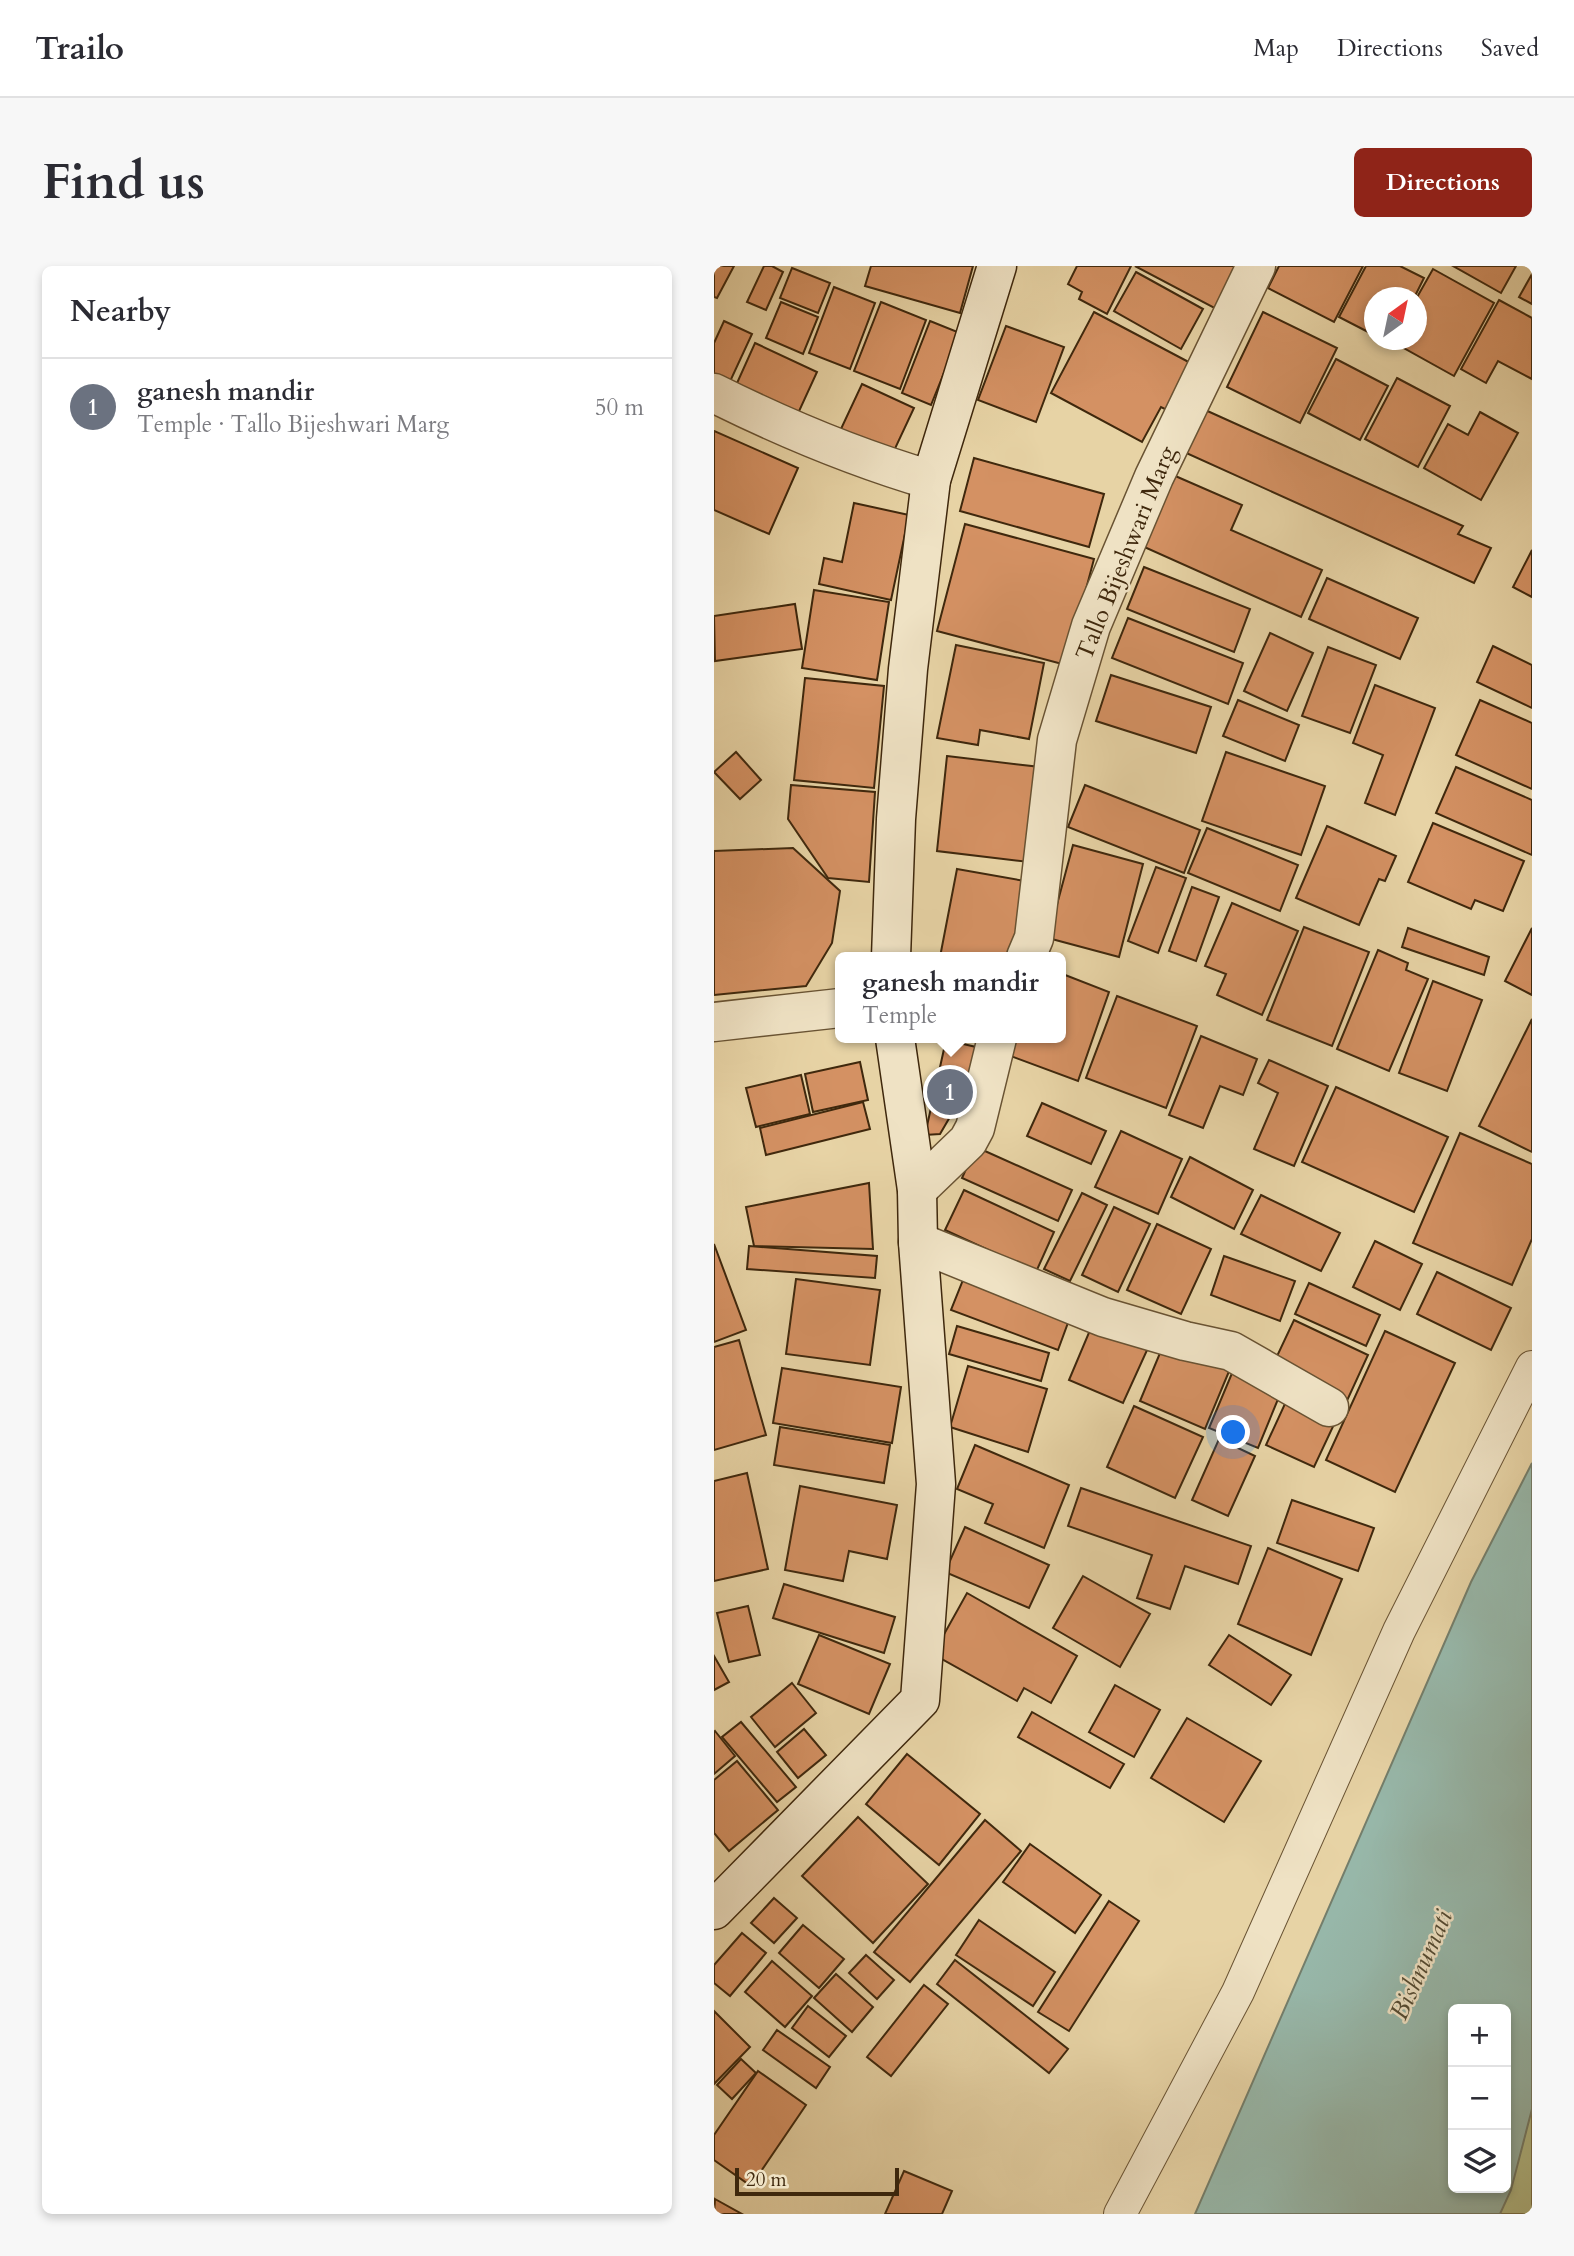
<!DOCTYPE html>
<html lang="en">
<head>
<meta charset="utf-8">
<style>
  body { margin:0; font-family:Cardo,serif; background:#f7f7f7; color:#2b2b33 }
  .controls { position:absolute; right:21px; bottom:21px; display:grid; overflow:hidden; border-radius:10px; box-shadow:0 4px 10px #0003 }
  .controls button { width:63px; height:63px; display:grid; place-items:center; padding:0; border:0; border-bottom:2px solid #e1e1e2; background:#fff; color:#2b2b33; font:35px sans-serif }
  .compass { position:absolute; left:650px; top:21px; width:63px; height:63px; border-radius:50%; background:#fff; box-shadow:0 4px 10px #0003; rotate:33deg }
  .scale { position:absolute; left:21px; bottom:18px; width:164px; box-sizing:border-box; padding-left:7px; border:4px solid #3f280d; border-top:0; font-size:19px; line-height:24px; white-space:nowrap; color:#3f280d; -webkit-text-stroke:5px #efe2c4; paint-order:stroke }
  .you { position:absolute; left:520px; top:1167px; width:24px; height:24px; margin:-18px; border:5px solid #fff; border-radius:50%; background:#1a73e8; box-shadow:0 0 0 10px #1a73e833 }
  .badge { display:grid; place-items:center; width:46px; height:46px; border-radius:50%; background:#8f2418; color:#fff; font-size:23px; font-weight:700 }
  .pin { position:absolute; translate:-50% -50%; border:4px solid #fff; box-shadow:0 2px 7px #0006 }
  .popup { position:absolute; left:121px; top:686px; width:231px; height:91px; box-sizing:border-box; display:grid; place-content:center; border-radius:10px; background:#fff; filter:drop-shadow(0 2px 5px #0005); font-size:23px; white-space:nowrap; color:#7c7c81 }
  .popup b { font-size:26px; color:#2b2b33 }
  .popup::after { content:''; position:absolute; left:50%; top:100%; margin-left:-14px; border:14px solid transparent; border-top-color:#fff }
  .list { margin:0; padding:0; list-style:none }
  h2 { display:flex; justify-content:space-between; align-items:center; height:91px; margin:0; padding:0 28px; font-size:30px }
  h2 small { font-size:23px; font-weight:400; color:#7c7c81 }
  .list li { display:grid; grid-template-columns:46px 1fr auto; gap:21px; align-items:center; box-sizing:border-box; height:98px; padding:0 28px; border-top:2px solid #e1e1e2 }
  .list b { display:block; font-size:26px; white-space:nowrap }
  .list p { margin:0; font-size:23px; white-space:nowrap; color:#7c7c81 }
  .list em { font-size:23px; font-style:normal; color:#7c7c81 }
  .icon { flex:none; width:38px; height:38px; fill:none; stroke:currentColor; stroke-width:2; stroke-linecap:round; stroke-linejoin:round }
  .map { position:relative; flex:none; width:818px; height:1948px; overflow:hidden; border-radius:10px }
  header { display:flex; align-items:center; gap:42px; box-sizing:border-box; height:98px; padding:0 35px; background:#fff; border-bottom:2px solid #e1e1e2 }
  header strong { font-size:33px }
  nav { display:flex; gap:38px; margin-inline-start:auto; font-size:24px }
  .intro { display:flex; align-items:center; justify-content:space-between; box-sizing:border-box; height:168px; padding:0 42px }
  h1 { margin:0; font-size:49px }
  .button { padding:18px 32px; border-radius:10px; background:#8f2418; color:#fff; font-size:24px; font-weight:700 }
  main { display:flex; gap:42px; padding:0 42px }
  aside { flex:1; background:#fff; border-radius:10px; box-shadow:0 4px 10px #0003 }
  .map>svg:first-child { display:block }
</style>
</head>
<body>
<header>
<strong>Trailo</strong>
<nav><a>Map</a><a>Directions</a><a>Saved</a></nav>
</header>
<div class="intro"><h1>Find us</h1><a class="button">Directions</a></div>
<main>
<aside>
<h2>Nearby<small></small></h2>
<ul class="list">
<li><span class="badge" style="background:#6b7280">1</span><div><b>ganesh mandir</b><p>Temple · Tallo Bijeshwari Marg</p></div><em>50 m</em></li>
</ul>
</aside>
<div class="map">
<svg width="818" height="1948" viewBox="0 0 818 1948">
  <rect width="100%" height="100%" fill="#e7d3a5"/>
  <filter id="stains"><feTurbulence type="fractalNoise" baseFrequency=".00286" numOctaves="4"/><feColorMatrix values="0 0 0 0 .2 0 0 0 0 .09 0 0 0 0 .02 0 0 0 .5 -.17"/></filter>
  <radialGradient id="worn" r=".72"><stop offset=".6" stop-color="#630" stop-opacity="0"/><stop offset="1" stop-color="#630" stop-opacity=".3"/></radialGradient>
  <path fill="#b3bd88" stroke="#79724a" stroke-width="2" d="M818,1800V1948H778L792,1922Z"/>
  <path fill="#97b7a9" stroke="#747e6b" stroke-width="2" fill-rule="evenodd" d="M818,1197V1843L797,1924L786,1948H481L757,1316ZM739,1743H792V1922H739Z"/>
  <g fill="#d49163" stroke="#3f280d" stroke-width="2">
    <path d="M0,0H20L3,32L0,31Z"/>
    <path d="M50,0H58L69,6L52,44L33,36Z"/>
    <path d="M157,0H259L246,47L151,20Z"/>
    <path d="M363,0H417L393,48L365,33L368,26L354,18Z"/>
    <path d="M421,0H532L508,46Z"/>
    <path d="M565,0H649L620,56L554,22Z"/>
    <path d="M652,0H686L710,12L700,32H660V69L625,51Z"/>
    <path d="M739,0H802L787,27Z"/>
    <path d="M78,2L116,17L104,47L66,32Z"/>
    <path d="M719,3L780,37L740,110L679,76L680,74H702V33Z"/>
    <path d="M422,6L489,43L467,83L400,45Z"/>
    <path d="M818,8V38L805,31Z"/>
    <path d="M120,21L161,37L136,103L95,87Z"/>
    <path d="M785,34L818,52V113L784,95L772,117L747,103Z"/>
    <path d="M67,36L104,51L89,88L52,72Z"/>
    <path d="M167,36L212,54L186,123L140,105Z"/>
    <path d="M380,46L486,102L461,148L447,141L428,176L337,127Z"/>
    <path d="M549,46L623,82L586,157L513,121Z"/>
    <path d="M10,55L38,68L13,122L0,116V77Z"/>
    <path d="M216,55L246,67L217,139L188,127Z"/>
    <path d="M292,60L350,81L322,156L264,134Z"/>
    <path d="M41,77L103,106L81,154L19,126Z"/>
    <path d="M622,93L674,120L646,174L594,147Z"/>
    <path d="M683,112L736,140L704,201L651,173Z"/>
    <path d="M148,118L200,142L178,189L126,165Z"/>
    <path d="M489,143L749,260L744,268L777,282L760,317L470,186Z"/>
    <path d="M766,146L804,167L767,234L710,202L734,158L754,169Z"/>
    <path d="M0,165L84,202L55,268L0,244Z"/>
    <path d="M260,192L390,228L375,281L246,245Z"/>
    <path d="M459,209L528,239L517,264L608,304L587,351L428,280Z"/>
    <path d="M140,237L195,249L177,334L105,318L110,292L128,296Z"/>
    <path d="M251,258L380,293L352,399L223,365Z"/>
    <path d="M818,284V331L799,321Z"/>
    <path d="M430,301L536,343L520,386L413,343Z"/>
    <path d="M613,312L704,352L686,393L595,353Z"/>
    <path d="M100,324L175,336L163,414L88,402Z"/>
    <path d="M81,338L88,383L1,395L0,350Z"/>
    <path d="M414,352L529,397L514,438L398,392Z"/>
    <path d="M556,367L599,387L573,445L530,425Z"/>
    <path d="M242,379L330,397L315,473L266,464L264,479L223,472Z"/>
    <path d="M779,380L818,399V442L763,416Z"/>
    <path d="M614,381L662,399L636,467L588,450Z"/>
    <path d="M397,409L497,441L482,487L382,455Z"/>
    <path d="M91,412L170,420L160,522L80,514Z"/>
    <path d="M661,419L721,442L681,549L651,537L669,489L639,477Z"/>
    <path d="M524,434L585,459L571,495L509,470Z"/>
    <path d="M766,434L818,457V523L742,489Z"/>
    <path d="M22,486L47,514L26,533L0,506Z"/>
    <path d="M512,486L611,520L587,589L488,555Z"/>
    <path d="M233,490L326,501L315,596L223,585Z"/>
    <path d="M742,501L818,534V589L722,547Z"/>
    <path d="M77,519L161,526L155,616L114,612L74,553Z"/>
    <path d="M371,519L486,564L470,607L354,561Z"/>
    <path d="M719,557L810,595L789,645L761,634L757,643L694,616Z"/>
    <path d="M613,560L682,590L671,615L665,613L645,659L582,632Z"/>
    <path d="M493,562L584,599L566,645L474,607Z"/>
    <path d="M359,579L429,598L405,691L334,672Z"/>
    <path d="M79,582L126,625L118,677L92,720L0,729V585Z"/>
    <path d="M442,601L472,612L444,687L414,675Z"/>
    <path d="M243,603L322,617L299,691H226Z"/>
    <path d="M478,621L505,631L482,695L455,685Z"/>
    <path d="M518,637L584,665L548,749L503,729L512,708L491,700Z"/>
    <path d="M590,661L655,686L618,780L553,754Z"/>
    <path d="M694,662L775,691L770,709L688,681Z"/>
    <path d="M818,662V729L791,715Z"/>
    <path d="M664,684L694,697L692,704L714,713L675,805L623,783Z"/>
    <path d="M346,707L395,726L364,815L286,786L290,772H346Z"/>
    <path d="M719,715L768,734L733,825L685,807Z"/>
    <path d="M403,730L483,760L452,842L372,812Z"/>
    <path d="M818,753V886L765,860Z"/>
    <path d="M487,770L543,793L529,829L506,820L489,862L455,849Z"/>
    <path d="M232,774L275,784L226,868L211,869Z"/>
    <path d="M555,794L614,820L580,900L540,883L564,827L544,817Z"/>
    <path d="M146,796L154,834L99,846L91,808Z"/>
    <path d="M87,809L96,848L42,861L32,822Z"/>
    <path d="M622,821L734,871L700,946L588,896Z"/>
    <path d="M149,836L156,863L52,889L46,862Z"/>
    <path d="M328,837L392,865L377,898L313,870Z"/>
    <path d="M407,865L468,893L444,948L381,921Z"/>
    <path d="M746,867L818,898V973L798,1019L699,977Z"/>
    <path d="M262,881L358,924L344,955L248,912Z"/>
    <path d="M476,891L539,924L520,963L457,931Z"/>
    <path d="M155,917L159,983L40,980L32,941Z"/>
    <path d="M250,924L340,966L322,1006L231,964Z"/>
    <path d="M368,927L393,939L356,1015L330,1003Z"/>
    <path d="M547,929L626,967L607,1005L527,968Z"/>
    <path d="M400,941L436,958L404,1026L368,1009Z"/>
    <path d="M443,958L497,983L467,1048L413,1024Z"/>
    <path d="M661,975L708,998L686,1044L639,1021Z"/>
    <path d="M0,978L32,1064L0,1076Z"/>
    <path d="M35,980L163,990L161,1012L33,1003Z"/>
    <path d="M510,990L581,1015L566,1055L497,1029Z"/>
    <path d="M253,1004L359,1043L344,1084L237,1044Z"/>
    <path d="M723,1006L797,1042L777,1084L703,1048Z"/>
    <path d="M82,1013L166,1024L156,1099L72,1088Z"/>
    <path d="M595,1017L666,1049L652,1080L581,1048Z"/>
    <path d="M580,1054L654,1089L631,1139L556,1105Z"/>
    <path d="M379,1057L434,1082L409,1137L355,1114Z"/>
    <path d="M243,1060L335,1087L327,1115L235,1088Z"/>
    <path d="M671,1065L741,1097L681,1226L612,1194Z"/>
    <path d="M25,1074L52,1169L0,1184V1081Z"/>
    <path d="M451,1075L516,1103L491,1163L426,1135Z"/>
    <path d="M254,1100L333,1123L314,1186L236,1161Z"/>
    <path d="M521,1100L569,1121L544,1182L495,1162Z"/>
    <path d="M68,1102L187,1121L178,1177L59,1157Z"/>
    <path d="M575,1129L623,1152L600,1201L552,1179Z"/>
    <path d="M420,1140L489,1171L461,1232L393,1201Z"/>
    <path d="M66,1161L176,1179L170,1217L60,1199Z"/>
    <path d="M505,1173L541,1190L514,1250L478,1234Z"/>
    <path d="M261,1179L355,1219L330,1282L271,1257L279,1238L243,1223Z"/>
    <path d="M33,1207L54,1303L0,1315V1215Z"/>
    <path d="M86,1220L183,1239L173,1293L135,1285L129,1315L71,1304Z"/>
    <path d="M367,1222L537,1280L524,1318L471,1300L456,1343L423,1332L438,1289L354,1260Z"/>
    <path d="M578,1234L660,1262L644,1305L563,1277Z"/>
    <path d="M251,1261L335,1299L315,1342L231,1306Z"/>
    <path d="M554,1282L628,1313L597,1389L524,1358Z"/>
    <path d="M369,1310L436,1348L406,1401L339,1362Z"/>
    <path d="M70,1318L181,1351L170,1387L59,1352Z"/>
    <path d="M253,1327L363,1390L337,1437L310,1422L303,1435L219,1388Z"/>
    <path d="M34,1340L46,1389L15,1396L3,1347Z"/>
    <path d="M105,1369L176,1398L155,1448L84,1418Z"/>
    <path d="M515,1369L577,1409L557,1439L495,1399Z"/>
    <path d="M0,1390L15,1416L0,1424Z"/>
    <path d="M78,1417L102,1447L61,1481L37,1451Z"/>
    <path d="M401,1419L446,1444L420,1491L375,1466Z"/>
    <path d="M318,1446L410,1498L396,1522L304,1471Z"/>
    <path d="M473,1452L547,1495L510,1556L437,1512Z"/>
    <path d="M27,1456L82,1521L63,1536L8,1471Z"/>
    <path d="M90,1463L112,1489L84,1512L63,1486Z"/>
    <path d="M1,1465L21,1490L0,1508V1466Z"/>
    <path d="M193,1488L266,1548L225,1599L152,1538Z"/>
    <path d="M23,1495L64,1544L15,1585L0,1567V1514Z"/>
    <path d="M144,1551L214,1618L159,1677L88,1610Z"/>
    <path d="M271,1554L307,1585L196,1716L160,1686Z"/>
    <path d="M316,1578L387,1629L361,1667L289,1616Z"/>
    <path d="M60,1632L83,1652L60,1677L37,1657Z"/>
    <path d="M395,1635L425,1655L355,1765L324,1746Z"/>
    <path d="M265,1654L341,1706L319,1740L242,1689Z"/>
    <path d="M89,1659L130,1693L105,1722L65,1687Z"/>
    <path d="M28,1667L52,1687L16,1730L0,1717V1699Z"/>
    <path d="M152,1689L180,1714L163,1733L135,1707Z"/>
    <path d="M241,1694L354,1783L335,1807L223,1718Z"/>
    <path d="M58,1695L98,1730L71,1761L31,1726Z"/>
    <path d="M122,1708L159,1741L138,1766L100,1732Z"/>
    <path d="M210,1719L234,1738L177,1810L153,1791Z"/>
    <path d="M94,1740L132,1770L115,1791L78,1762Z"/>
    <path d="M0,1745L36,1781L0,1818Z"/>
    <path d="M63,1764L116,1801L102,1822L49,1784Z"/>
    <path d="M27,1793L42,1807L18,1833L3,1819Z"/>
    <path d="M44,1805L92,1839L37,1920L0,1894V1869Z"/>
    <path d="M190,1905L238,1925L228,1948H171Z"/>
    <path d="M1,1933L28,1948H0Z"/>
  </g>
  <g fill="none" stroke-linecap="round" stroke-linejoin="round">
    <defs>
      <path id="lane" d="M406,1948L524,1726L685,1365L818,1101"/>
      <g id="street">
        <path d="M0,127C70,162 142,192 217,214"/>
        <path d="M312,691L320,672L343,474L377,360L440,211L542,0"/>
        <path d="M0,756L126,742"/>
        <path d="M203,924L254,875L261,862L283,772"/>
        <path d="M204,976L389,1051L471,1075L517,1085L615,1141"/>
      </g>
      <g id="secondary">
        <path d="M177,691L182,553L194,403L217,214L283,0"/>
        <path d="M0,1644L206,1434L222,1218L204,976L203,924L181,772"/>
      </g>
    </defs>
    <use href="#lane" stroke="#695333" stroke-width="34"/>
    <use href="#street" stroke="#695333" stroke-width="41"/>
    <use href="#secondary" stroke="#3f280d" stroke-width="41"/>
    <use href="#lane" stroke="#efe2c4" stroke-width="32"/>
    <use href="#street" stroke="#efe2c4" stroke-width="38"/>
    <use href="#secondary" stroke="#efe2c4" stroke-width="38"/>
  </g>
  <g text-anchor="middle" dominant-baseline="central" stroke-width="5" stroke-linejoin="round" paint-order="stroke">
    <g font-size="24" fill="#3f280d" stroke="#efe2c4">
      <text transform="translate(412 287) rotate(-68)">Tallo Bijeshwari Marg</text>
    </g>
    <g font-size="26" font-style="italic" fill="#554c34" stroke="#efe2c4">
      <text transform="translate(707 1699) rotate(-66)">Bishnumati</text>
    </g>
  </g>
  <rect width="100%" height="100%" filter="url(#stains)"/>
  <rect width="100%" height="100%" fill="url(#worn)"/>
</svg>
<div class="controls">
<button>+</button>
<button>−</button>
<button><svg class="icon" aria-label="layers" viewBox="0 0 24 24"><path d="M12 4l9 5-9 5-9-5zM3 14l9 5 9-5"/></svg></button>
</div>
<svg class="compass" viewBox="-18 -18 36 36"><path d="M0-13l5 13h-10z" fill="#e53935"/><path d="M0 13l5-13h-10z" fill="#7c7c81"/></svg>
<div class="scale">20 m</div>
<div class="you"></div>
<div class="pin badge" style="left:236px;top:826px;background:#6b7280">1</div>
<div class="popup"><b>ganesh mandir</b>Temple</div>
</div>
</main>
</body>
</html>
